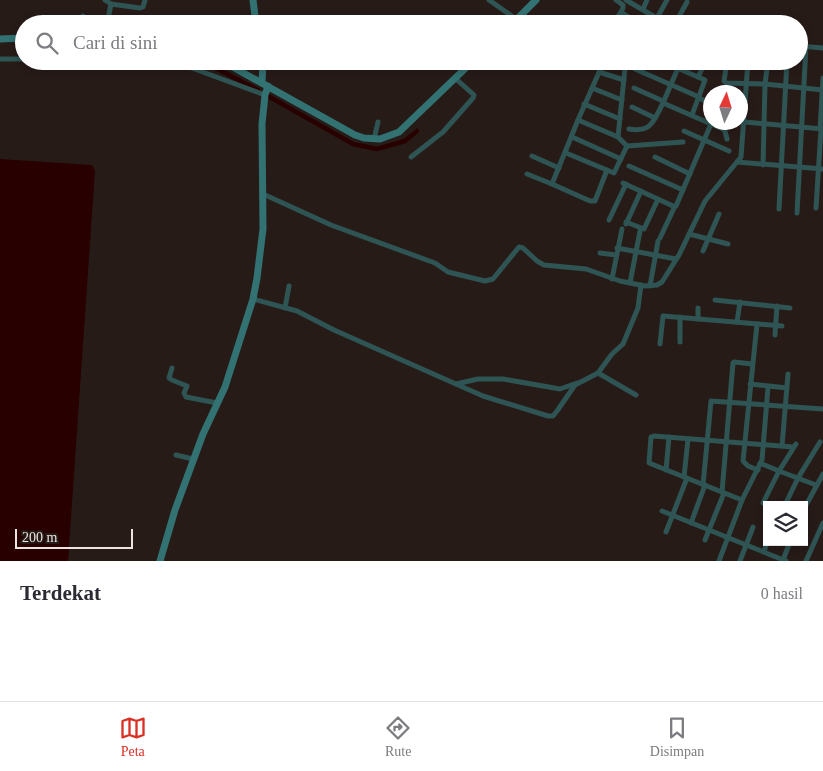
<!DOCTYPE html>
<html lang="id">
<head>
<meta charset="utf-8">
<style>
  body { margin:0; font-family:Georgia,serif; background:#f2f2f3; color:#2b2b33 }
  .controls { position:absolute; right:15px; bottom:15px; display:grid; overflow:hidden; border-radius:0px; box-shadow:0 2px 8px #0003 }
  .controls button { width:45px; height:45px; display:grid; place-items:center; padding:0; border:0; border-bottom:1px solid #e1e1e2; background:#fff; color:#2b2b33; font:25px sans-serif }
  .compass { position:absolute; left:703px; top:85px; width:45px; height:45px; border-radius:50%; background:#fff; box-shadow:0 2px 8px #0003; rotate:4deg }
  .scale { position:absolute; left:15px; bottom:12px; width:118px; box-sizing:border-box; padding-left:5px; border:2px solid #ede4e2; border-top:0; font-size:14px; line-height:18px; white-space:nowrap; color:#ede4e2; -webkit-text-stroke:4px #271b18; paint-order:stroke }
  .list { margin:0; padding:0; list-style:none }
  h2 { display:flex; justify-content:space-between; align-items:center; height:65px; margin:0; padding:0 20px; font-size:21px }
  h2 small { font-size:16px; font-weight:400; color:#7c7c81 }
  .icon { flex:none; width:28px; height:28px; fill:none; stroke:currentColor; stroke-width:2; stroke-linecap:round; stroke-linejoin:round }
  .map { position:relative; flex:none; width:823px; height:561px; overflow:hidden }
  .search { position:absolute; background:#fff; box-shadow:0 2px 8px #0003; left:15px; right:15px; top:15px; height:55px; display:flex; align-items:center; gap:12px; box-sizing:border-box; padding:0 18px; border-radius:28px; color:#7c7c81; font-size:19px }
  .sheet { height:140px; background:#fff }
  nav { display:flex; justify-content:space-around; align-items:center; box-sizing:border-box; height:70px; border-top:1px solid #e1e1e2; background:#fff; font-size:14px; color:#7c7c81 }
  nav a { display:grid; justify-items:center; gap:2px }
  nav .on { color:#d93025 }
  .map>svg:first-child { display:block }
</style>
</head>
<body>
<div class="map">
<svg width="823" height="561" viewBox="0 0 823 561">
  <rect width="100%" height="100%" fill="#271b18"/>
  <path fill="#280000" d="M0,159L92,165L95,171L68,561H0Z"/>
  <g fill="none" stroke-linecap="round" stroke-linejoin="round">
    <g stroke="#280000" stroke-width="4.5">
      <path d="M202,61L258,90"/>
      <path d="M268,96L353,144L377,149L405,141L417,131"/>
    </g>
    <g stroke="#2e5453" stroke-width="5">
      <path d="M105,0L111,4L140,8L143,7L145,0"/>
      <path d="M489,0L516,19"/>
      <path d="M616,0L623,5V8L621,12L639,24"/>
      <path d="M626,0L667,24"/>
      <path d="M643,9L647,0"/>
      <path d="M521,15L538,24"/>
      <path d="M83,16L84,24"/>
      <path d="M657,18L667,0"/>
      <path d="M107,24L111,4"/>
      <path d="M613,24L621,12"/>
      <path d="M675,24L687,2"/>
      <path d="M698,24L699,21"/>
      <path d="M799,46L823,48"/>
      <path d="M0,59H24"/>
      <path d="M173,61L265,95"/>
      <path d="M604,61L578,120L618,137L627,146L683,142"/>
      <path d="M661,61L705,80L692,115"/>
      <path d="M681,61L663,103L725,130"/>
      <path d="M727,61L724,81L726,83L765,84L823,90"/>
      <path d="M263,62L300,64"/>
      <path d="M635,69L699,97"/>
      <path d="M599,72L624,80"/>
      <path d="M698,77L706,61"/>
      <path d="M592,88L622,100"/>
      <path d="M634,88L663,101"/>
      <path d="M699,98L710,103"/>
      <path d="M584,104L620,119"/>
      <path d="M632,107L655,118"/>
      <path d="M727,122L724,128L727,139"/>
      <path d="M744,122L823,129"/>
      <path d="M629,129C652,133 654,120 663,103"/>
      <path d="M820,129L823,78"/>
      <path d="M684,131L729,151"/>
      <path d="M572,137L621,159"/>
      <path d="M618,137L625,68L623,61"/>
      <path d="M374,139L378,122"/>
      <path d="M566,153L614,173L627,146"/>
      <path d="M532,156L559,168"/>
      <path d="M411,157L443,132L473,98L474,95L456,79"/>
      <path d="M655,157L690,174"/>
      <path d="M737,162L823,169"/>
      <path d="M763,165L765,84L768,61"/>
      <path d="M629,166L683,190"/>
      <path d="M527,174L552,184L578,120"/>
      <path d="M623,183L673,206H676L711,124"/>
      <path d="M552,184L590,201H595L607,170"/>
      <path d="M263,194L331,225L435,263L448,272L485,281L493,279L519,247L523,248L537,261L544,265L586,269L620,281L645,286L657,285L662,282L679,255L705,201L741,157L748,61"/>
      <path d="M816,208L821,129"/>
      <path d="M779,209L787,61"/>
      <path d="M797,213L806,46"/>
      <path d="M609,220L626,184"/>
      <path d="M626,222L644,229L658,199"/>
      <path d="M626,224L641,191"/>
      <path d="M689,234L728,244"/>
      <path d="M660,238L675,206"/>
      <path d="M617,248L676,259"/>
      <path d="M703,251L719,214"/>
      <path d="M600,253L616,255"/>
      <path d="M612,279L622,229"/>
      <path d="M630,283L640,231"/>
      <path d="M650,286L658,241"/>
      <path d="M253,299L297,311L334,330L483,396L548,416H553L557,411L575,385L598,373L612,354L623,344L638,308L641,285"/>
      <path d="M715,300L790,308"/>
      <path d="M285,308L289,286"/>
      <path d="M698,319V308"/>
      <path d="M737,322L740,302"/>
      <path d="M757,324L743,461L748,466L758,470"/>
      <path d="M775,335L777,306"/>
      <path d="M680,342V317"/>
      <path d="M660,344L663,316L782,326"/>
      <path d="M172,368L169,378L172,380L187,386L184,393L186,397L217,403"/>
      <path d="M598,373L636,395"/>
      <path d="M456,384L478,379H503L560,389L577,383"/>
      <path d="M750,384L787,388"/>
      <path d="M782,446L788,374"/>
      <path d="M176,455L193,459"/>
      <path d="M760,463L779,471L796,444"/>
      <path d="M666,470L669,437"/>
      <path d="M684,477L688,439"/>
      <path d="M703,485L711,401L823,409"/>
      <path d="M722,492L733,363L734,362L752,364"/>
      <path d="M742,500L649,463L651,437L654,436L793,447"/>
      <path d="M763,503L779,471L816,485"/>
      <path d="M785,505L798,478L820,442"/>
      <path d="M804,509L823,474"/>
      <path d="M662,511L786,561"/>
      <path d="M691,523L705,485"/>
      <path d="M666,532L687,478"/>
      <path d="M705,540L724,493"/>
      <path d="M764,552L767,542"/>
      <path d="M783,560L790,542"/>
      <path d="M719,561L742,500L762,460L768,387"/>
      <path d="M740,561L753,527"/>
      <path d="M806,561L823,523"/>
    </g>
    <g stroke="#327272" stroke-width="7">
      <path d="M253,0L256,24"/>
      <path d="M512,24L536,0"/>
      <path d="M0,39L24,38"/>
      <path d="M222,61L355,135L364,138L380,139L399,132L473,61"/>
      <path d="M262,83L263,61"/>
      <path d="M160,561L175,510L203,434L225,387L253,299L257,278L263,229L262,124L265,95L268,86"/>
    </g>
  </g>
</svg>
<div class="controls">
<button><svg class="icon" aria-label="layers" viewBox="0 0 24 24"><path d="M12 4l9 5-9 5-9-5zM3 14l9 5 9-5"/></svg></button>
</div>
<svg class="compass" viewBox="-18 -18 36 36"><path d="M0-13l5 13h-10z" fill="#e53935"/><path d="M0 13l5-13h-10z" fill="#7c7c81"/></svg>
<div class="scale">200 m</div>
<div class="search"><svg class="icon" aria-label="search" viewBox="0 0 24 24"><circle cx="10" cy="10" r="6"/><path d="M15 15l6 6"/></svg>Cari di sini</div>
</div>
<section class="sheet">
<h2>Terdekat<small>0 hasil</small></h2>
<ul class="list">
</ul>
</section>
<nav>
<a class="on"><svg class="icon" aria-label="map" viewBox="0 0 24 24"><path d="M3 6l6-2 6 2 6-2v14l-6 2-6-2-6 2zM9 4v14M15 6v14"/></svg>Peta</a>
<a><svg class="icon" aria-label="directions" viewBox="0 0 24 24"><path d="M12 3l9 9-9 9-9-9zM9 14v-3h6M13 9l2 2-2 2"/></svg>Rute</a>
<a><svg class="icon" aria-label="saved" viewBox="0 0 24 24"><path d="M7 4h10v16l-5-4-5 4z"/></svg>Disimpan</a>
</nav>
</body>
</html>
